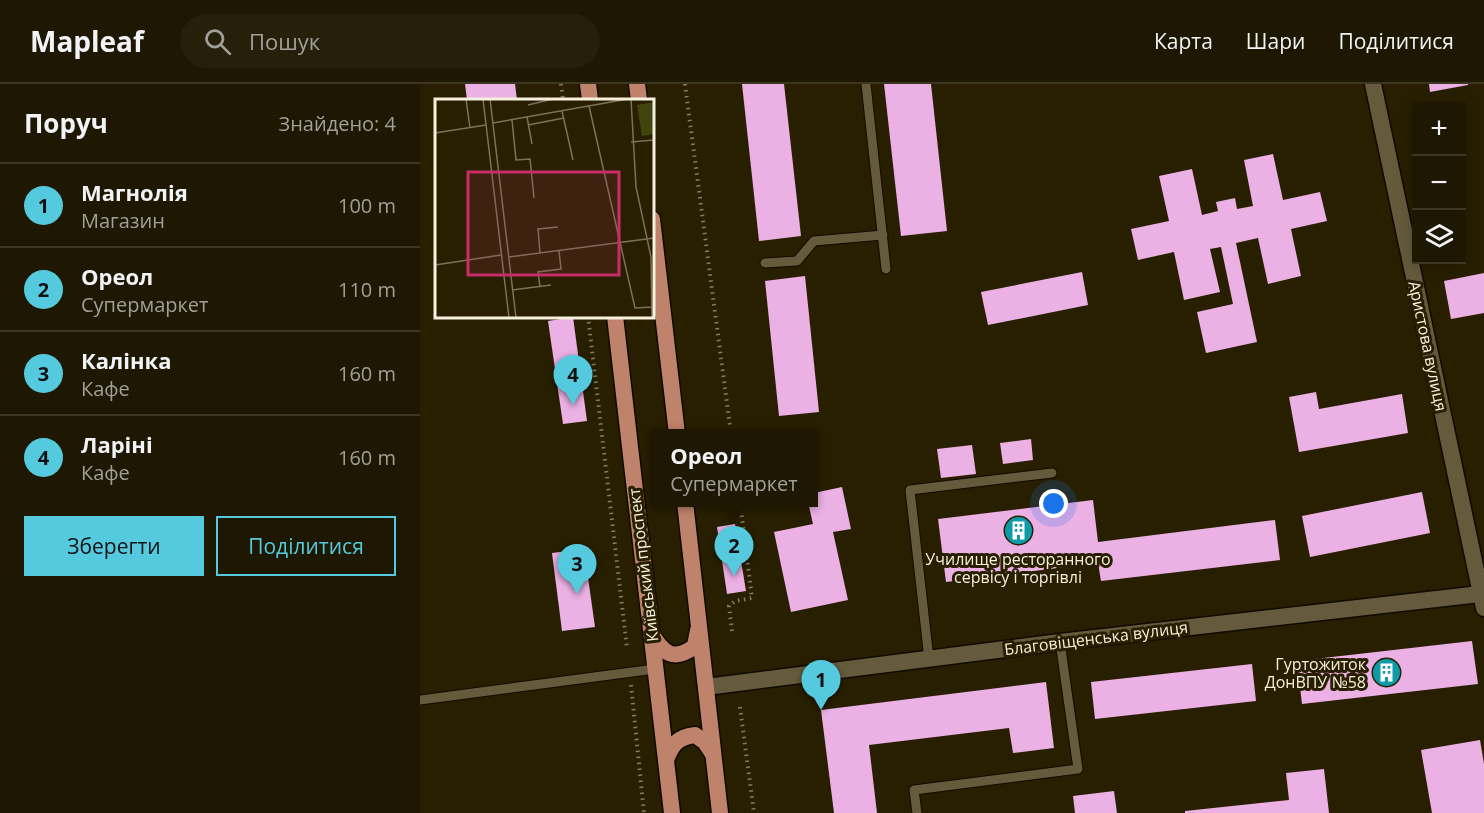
<!DOCTYPE html>
<html lang="uk">
<head>
<meta charset="utf-8">
<style>
  body { margin:0; font-family:"Open Sans",sans-serif; background:#26200b; color:#f1f3f6 }
  .controls { position:absolute; right:18px; top:18px; display:grid; overflow:hidden; border-radius:0px; box-shadow:0 3px 15px #0003 }
  .controls button { width:54px; height:54px; display:grid; place-items:center; padding:0; border:0; border-bottom:2px solid #3c3623; background:#1e1701; color:#f1f3f6; font:30px sans-serif }
  .you { position:absolute; left:634px; top:420px; width:21px; height:21px; margin:-15px; border:4px solid #fff; border-radius:50%; background:#1a73e8; box-shadow:0 0 0 9px #1a73e833 }
  .badge { display:grid; place-items:center; width:39px; height:39px; border-radius:50%; background:#55cadf; color:#111; font-size:20px; font-weight:700 }
  .pin { position:absolute; translate:-50% -50px; filter:drop-shadow(0 2px 3px #0008) }
  .pin::after { content:''; position:absolute; top:32px; width:21px; height:18px; background:inherit; clip-path:polygon(0 0,100% 0,50% 100%) }
  .popup { position:absolute; left:230px; top:345px; width:168px; height:78px; box-sizing:border-box; display:grid; place-content:center; border-radius:0px; background:#1e1701; filter:drop-shadow(0 2px 4px #0005); font-size:20px; white-space:nowrap; color:#a19f99 }
  .popup b { font-size:22px; color:#f1f3f6 }
  .popup::after { content:''; position:absolute; left:50%; top:100%; margin-left:-12px; border:12px solid transparent; border-top-color:#1e1701 }
  .list { margin:0; padding:0; list-style:none }
  h2 { display:flex; justify-content:space-between; align-items:center; height:78px; margin:0; padding:0 24px; font-size:26px }
  h2 small { font-size:20px; font-weight:400; color:#a19f99 }
  .list li { display:grid; grid-template-columns:39px 1fr auto; gap:18px; align-items:center; box-sizing:border-box; height:84px; padding:0 24px; border-top:2px solid #3c3623 }
  .list b { display:block; font-size:22px; white-space:nowrap }
  .list p { margin:0; font-size:20px; white-space:nowrap; color:#a19f99 }
  .list em { font-size:20px; font-style:normal; color:#a19f99 }
  .actions { display:flex; gap:12px; padding:18px 24px }
  .actions a { flex:1; padding:14px 0; border:2px solid #55cadf; border-radius:0px; text-align:center; font-size:21px; color:#55cadf }
  .actions .main { background:#55cadf; color:#111 }
  .icon { flex:none; width:33px; height:33px; fill:none; stroke:currentColor; stroke-width:2; stroke-linecap:round; stroke-linejoin:round }
  .map { position:relative; flex:none; width:1064px; height:729px; overflow:hidden }
  header { display:flex; align-items:center; gap:36px; box-sizing:border-box; height:84px; padding:0 30px; background:#1e1701; border-bottom:2px solid #3c3623 }
  header strong { font-size:28px }
  nav { display:flex; gap:33px; margin-inline-start:auto; font-size:21px }
  .search { width:420px; height:54px; background:#26200b; display:flex; align-items:center; gap:15px; box-sizing:border-box; padding:0 21px; border-radius:33px; color:#a19f99; font-size:22px }
  main { display:flex }
  aside { flex:1; background:#1e1701 }
  .map>svg:first-child { display:block }
</style>
</head>
<body>
<header>
<strong>Mapleaf</strong>
<div class="search"><svg class="icon" aria-label="search" viewBox="0 0 24 24"><circle cx="10" cy="10" r="6"/><path d="M15 15l6 6"/></svg>Пошук</div>
<nav><a>Карта</a><a>Шари</a><a>Поділитися</a></nav>
</header>
<main>
<aside>
<h2>Поруч<small>Знайдено: 4</small></h2>
<ul class="list">
<li><span class="badge">1</span><div><b>Магнолія</b><p>Магазин</p></div><em>100 m</em></li>
<li><span class="badge">2</span><div><b>Ореол</b><p>Супермаркет</p></div><em>110 m</em></li>
<li><span class="badge">3</span><div><b>Калінка</b><p>Кафе</p></div><em>160 m</em></li>
<li><span class="badge">4</span><div><b>Ларіні</b><p>Кафе</p></div><em>160 m</em></li>
</ul>
<div class="actions"><a class="main">Зберегти</a><a>Поділитися</a></div>
</aside>
<div class="map">
<svg width="1064" height="729" viewBox="0 0 1064 729">
  <rect width="100%" height="100%" fill="#281f01"/>
  <g fill="#ebb0e4">
    <path d="M45,0H95L97,16H47Z"/>
    <path d="M322,0H364L381,152L339,157Z"/>
    <path d="M464,0H511L527,147L481,152Z"/>
    <path d="M1009,0H1048V1L1010,8Z"/>
    <path d="M853,70L863,116L900,108L907,137L871,145L881,192L848,200L838,154L816,159L837,258L786,269L777,228L813,220L801,163L790,165L800,208L764,216L754,168L718,176L711,145L749,137L739,92L772,85L782,131L798,127L796,118L815,114L817,125L833,122L824,76Z"/>
    <path d="M662,188L668,221L568,241L561,208Z"/>
    <path d="M1064,189V229L1031,235L1024,197Z"/>
    <path d="M385,192L399,328L359,332L345,197Z"/>
    <path d="M153,233L167,337L143,340L128,237Z"/>
    <path d="M896,308L899,325L982,310L988,349L879,368L869,313Z"/>
    <path d="M611,355L613,376L583,380L580,359Z"/>
    <path d="M552,361L556,390L521,394L517,365Z"/>
    <path d="M422,403L431,445L413,448L428,516L371,528L354,448L393,440L388,418H394V409Z"/>
    <path d="M1002,408L1010,449L890,473L882,432Z"/>
    <path d="M673,416L678,458L855,436L860,476L681,497L678,479L526,498L518,435Z"/>
    <path d="M315,440L326,507L307,510L297,443Z"/>
    <path d="M164,465L175,543L142,547L132,469Z"/>
    <path d="M1052,557L1058,600L882,620L877,577Z"/>
    <path d="M832,580L836,617L675,635L671,598Z"/>
    <path d="M626,598L634,664L593,669L589,644L449,661L457,729H414L401,626Z"/>
    <path d="M1060,656L1064,680V729H1012L1001,666Z"/>
    <path d="M904,685L909,729H765V727L869,716L866,689Z"/>
    <path d="M694,707L697,729H655L653,712Z"/>
  </g>
  <g fill="none" stroke-linecap="round" stroke-linejoin="round">
    <defs>
      <g id="service">
        <path d="M446,0L466,185"/>
        <path d="M345,179L377,177L394,157L463,151"/>
        <path d="M509,575L490,406L632,389"/>
        <path d="M0,616L235,585"/>
        <path d="M497,729L494,706L658,685L640,558"/>
      </g>
      <g id="minor">
        <path d="M953,0L1064,524"/>
        <path d="M286,603L640,558L1060,510L1064,506"/>
      </g>
      <g id="primary">
        <path d="M168,0L170,16"/>
        <path d="M217,0L219,16"/>
        <path d="M232,135L257,350"/>
        <path d="M195,232L252,729"/>
        <path d="M265,418L300,729"/>
        <path d="M231,549C243,570 254,578 275,562L278,546"/>
        <path d="M246,676C252,661 257,653 275,651L285,658L293,670"/>
      </g>
    </defs>
    <use href="#service" stroke="#0f0900" stroke-width="11"/>
    <use href="#minor" stroke="#0f0900" stroke-width="19"/>
    <use href="#primary" stroke="#0f0900" stroke-width="19"/>
    <g stroke="#847c64" stroke-width="4" stroke-dasharray="1.5 4.5" stroke-linecap="butt">
      <path d="M141,0L143,16"/>
      <path d="M265,0L311,350"/>
      <path d="M168,232L207,564"/>
      <path d="M312,547L309,522L315,517L332,514L320,418"/>
      <path d="M211,601L224,729"/>
      <path d="M320,623L334,729"/>
    </g>
    <use href="#service" stroke="#655a3c" stroke-width="9"/>
    <use href="#minor" stroke="#655a3c" stroke-width="16"/>
    <use href="#primary" stroke="#bf826b" stroke-width="16"/>
  </g>
  <defs>
    <symbol id="building-disc" viewBox="-11 -11 22 22"><circle r="9.5" fill="#0f9aa8" stroke="#281f01"/><path d="M-4-6H4V6H1V3H-1V6H-4ZM-2.5-4.3h1.7v1.8h-1.7ZM.8-4.3h1.7v1.8H.8ZM-2.5-1h1.7V.8h-1.7ZM.8-1h1.7V.8H.8Z" fill="#fff"/></symbol>
  </defs>
  <g fill-rule="evenodd">
    <use href="#building-disc" x="582" y="430" width="33" height="33"/>
    <use href="#building-disc" x="950" y="572" width="33" height="33"/>
  </g>
  <g text-anchor="middle" dominant-baseline="central" stroke-width="6" stroke-linejoin="round" paint-order="stroke">
    <g font-size="16" fill="#f6f0df" stroke="#281f01">
      <text transform="translate(1008 262) rotate(78)">Аристова вулиця</text>
      <text transform="translate(223 481) rotate(-97)">Київський проспект</text>
      <text transform="translate(676 554) rotate(-7)">Благовіщенська вулиця</text>
    </g>
    <g font-size="16" fill="#f6f0df" stroke="#281f01">
      <text x="598" y="475">Училище ресторанного<tspan x="598" dy="18">сервісу і торгівлі</tspan></text>
      <text x="946" y="580" text-anchor="end">Гуртожиток<tspan x="946" dy="18">ДонВПУ №58</tspan></text>
    </g>
  </g>
  <g transform="translate(15 15)">
    <rect width="219" height="219" fill="#281f01"/>
    <path d="M219,3V35L207,37L202,6Z" fill="#42460e"/>
    <path fill="none" stroke="#7a735a" stroke-width="1.5" d="M31,0L35,29M48,0L74,219M55,0L81,219M196,0L201,88L216,158L217,219M93,6L118,0M154,7L200,209L217,208M127,12L138,61M92,18L97,45M77,21L81,61L95,60L99,99M58,24L193,0M93,26L129,19M0,34L51,26M196,43L219,41M105,154L103,130L123,128M74,158L219,139M0,166L66,156M105,188L103,173L126,170L124,152M77,191L116,186"/>
    <path fill="#c72e68" fill-opacity="0.15" stroke="#c72e68" stroke-width="3" d="M33,73H184V176H33Z"/>
    <rect width="219" height="219" fill="none" stroke="#f6f0df" stroke-width="3"/>
  </g>
</svg>
<div class="controls">
<button>+</button>
<button>−</button>
<button><svg class="icon" aria-label="layers" viewBox="0 0 24 24"><path d="M12 4l9 5-9 5-9-5zM3 14l9 5 9-5"/></svg></button>
</div>
<div class="you"></div>
<div class="pin badge" style="left:401px;top:626px">1</div>
<div class="pin badge" style="left:314px;top:492px">2</div>
<div class="popup"><b>Ореол</b>Супермаркет</div>
<div class="pin badge" style="left:157px;top:510px">3</div>
<div class="pin badge" style="left:153px;top:321px">4</div>
</div>
</main>
</body>
</html>
